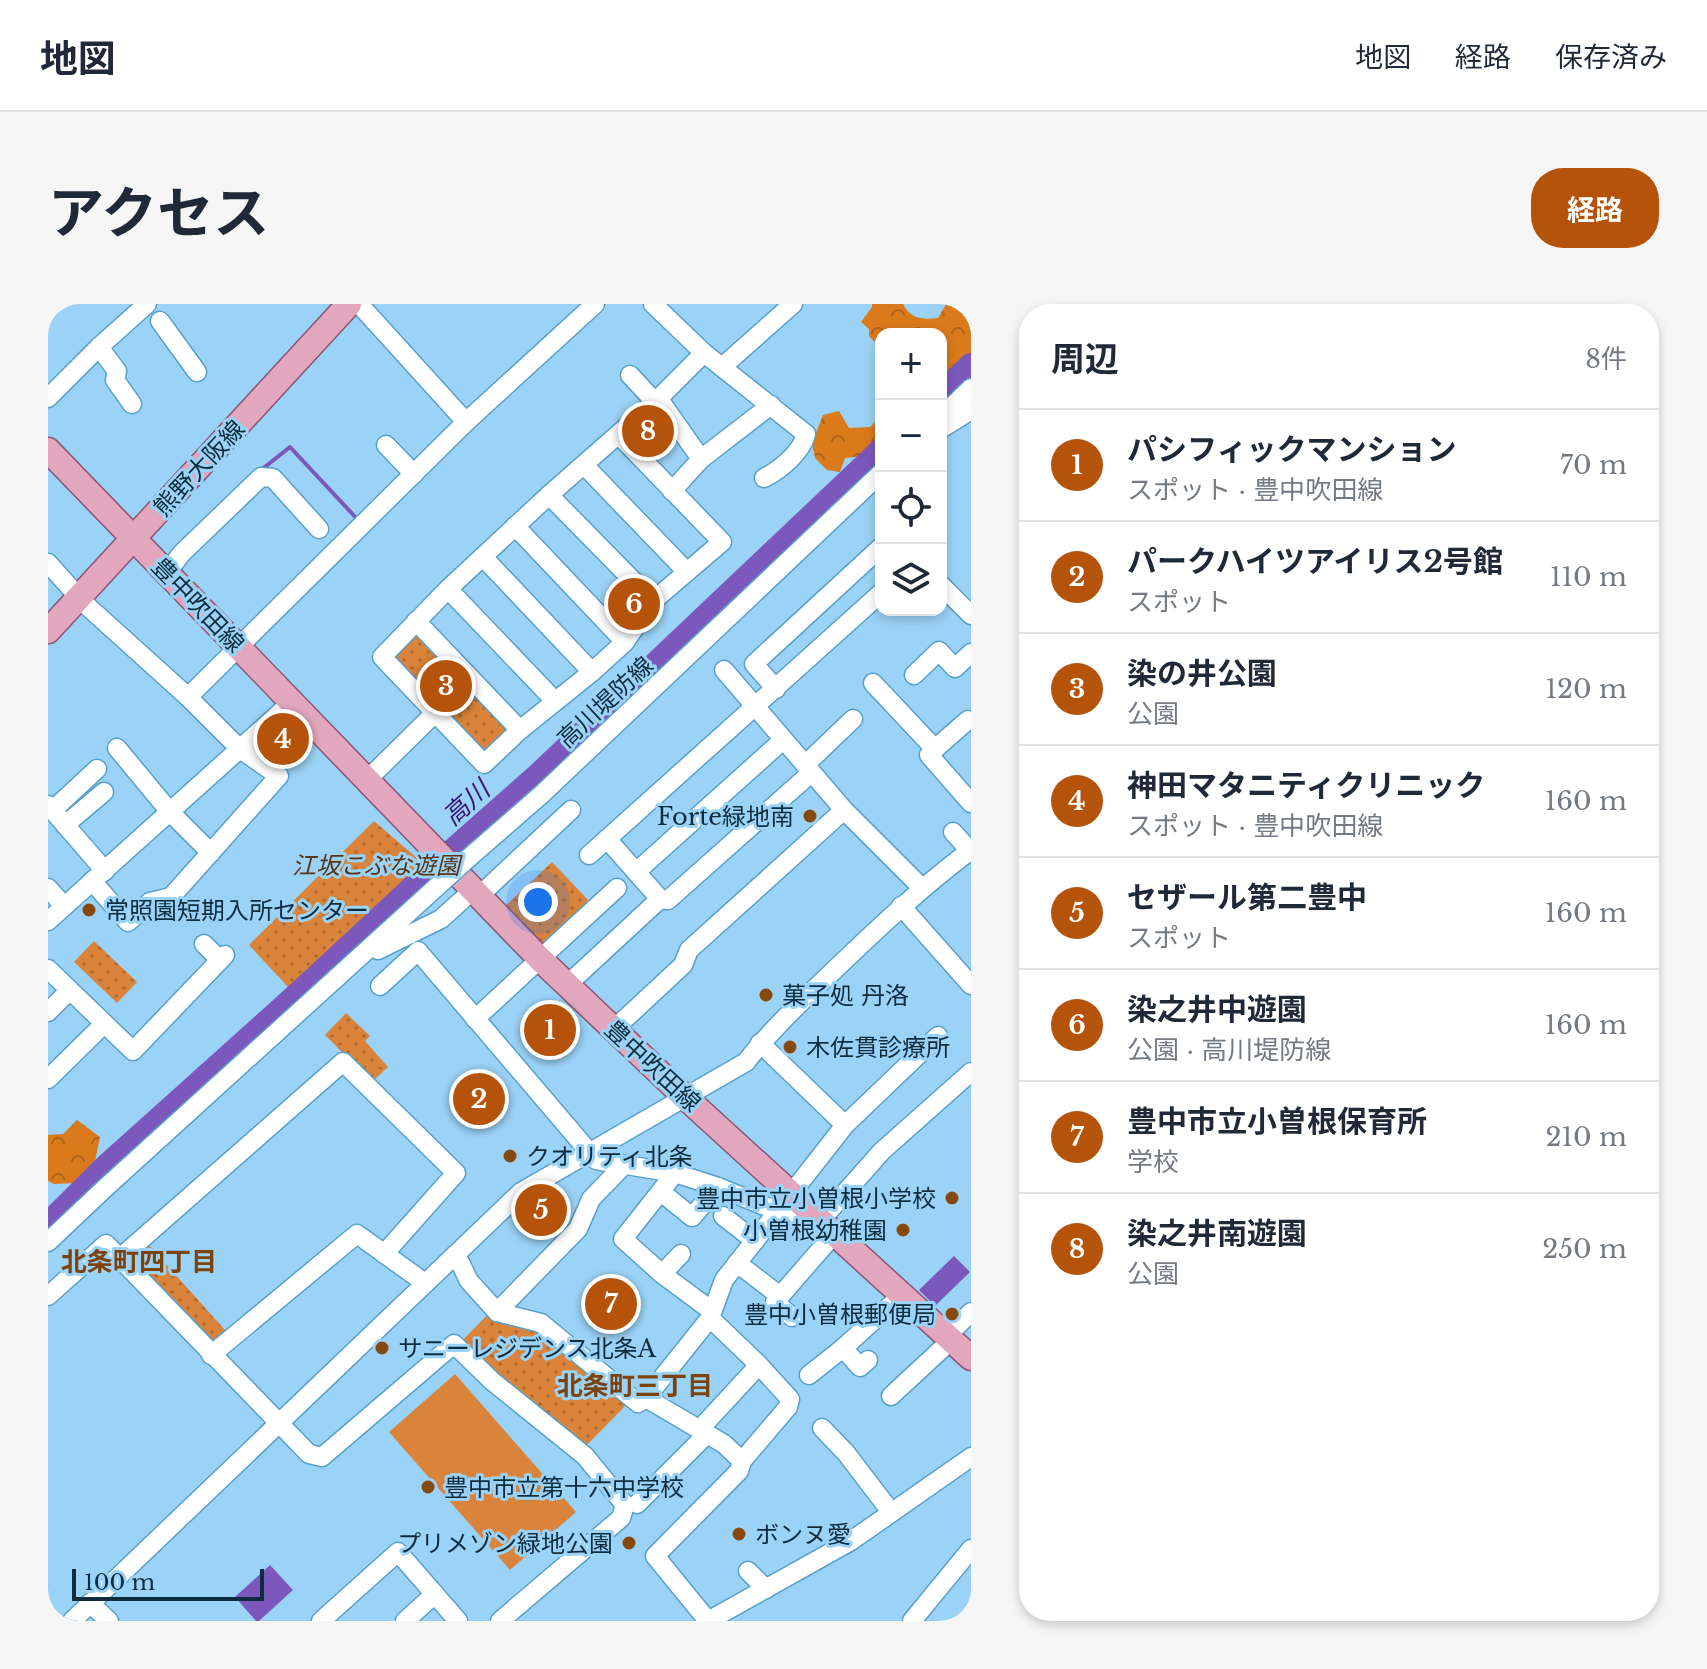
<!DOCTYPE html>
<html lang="ja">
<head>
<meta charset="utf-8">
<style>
  body { margin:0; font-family:"Libre Baskerville","Noto Sans JP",serif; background:#f6f6f7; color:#1f2937 }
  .controls { position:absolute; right:24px; top:24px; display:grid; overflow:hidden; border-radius:16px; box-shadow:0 4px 12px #0003 }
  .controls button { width:72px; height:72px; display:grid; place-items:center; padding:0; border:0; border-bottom:2px solid #e0e1e3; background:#fff; color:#1f2937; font:40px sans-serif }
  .scale { position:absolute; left:24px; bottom:20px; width:192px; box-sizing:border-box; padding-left:8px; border:4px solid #0d2c3d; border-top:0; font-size:22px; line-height:28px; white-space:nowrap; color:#0d2c3d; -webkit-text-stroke:6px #9bd3f8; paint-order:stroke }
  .you { position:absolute; left:490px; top:598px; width:28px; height:28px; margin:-20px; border:6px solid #fff; border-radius:50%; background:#1a73e8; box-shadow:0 0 0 12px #1a73e833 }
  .badge { display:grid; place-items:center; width:52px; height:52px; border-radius:50%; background:#b45309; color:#fff; font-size:26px; font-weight:700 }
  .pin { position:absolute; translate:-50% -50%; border:4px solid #fff; box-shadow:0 2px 8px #0006 }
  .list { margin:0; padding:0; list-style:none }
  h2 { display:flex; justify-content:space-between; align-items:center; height:104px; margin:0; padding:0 32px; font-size:34px }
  h2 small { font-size:26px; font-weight:400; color:#747a83 }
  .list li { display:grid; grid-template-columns:52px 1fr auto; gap:24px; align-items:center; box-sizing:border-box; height:112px; padding:0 32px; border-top:2px solid #e0e1e3 }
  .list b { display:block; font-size:30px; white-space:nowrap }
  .list p { margin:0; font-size:26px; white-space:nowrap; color:#747a83 }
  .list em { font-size:26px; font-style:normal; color:#747a83 }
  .icon { flex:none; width:44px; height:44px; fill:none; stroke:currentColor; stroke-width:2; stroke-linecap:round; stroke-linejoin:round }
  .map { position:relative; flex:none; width:923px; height:1317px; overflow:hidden; border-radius:32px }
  header { display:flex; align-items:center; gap:48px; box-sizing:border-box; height:112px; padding:0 40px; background:#fff; border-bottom:2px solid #e0e1e3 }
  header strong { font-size:38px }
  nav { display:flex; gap:44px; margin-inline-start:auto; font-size:28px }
  .intro { display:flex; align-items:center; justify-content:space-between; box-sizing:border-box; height:192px; padding:0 48px }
  h1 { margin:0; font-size:56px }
  .button { padding:20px 36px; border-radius:32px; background:#b45309; color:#fff; font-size:28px; font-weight:700 }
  main { display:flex; gap:48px; padding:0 48px }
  aside { flex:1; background:#fff; border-radius:32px; box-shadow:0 4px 12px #0003 }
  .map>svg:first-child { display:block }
</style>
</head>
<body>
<header>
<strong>地図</strong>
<nav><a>地図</a><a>経路</a><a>保存済み</a></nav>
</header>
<div class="intro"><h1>アクセス</h1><a class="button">経路</a></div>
<main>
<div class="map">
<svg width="923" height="1317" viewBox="0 0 923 1317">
  <defs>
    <pattern id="forest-crowns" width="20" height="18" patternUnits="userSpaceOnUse" patternTransform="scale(2)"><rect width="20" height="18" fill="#da7a1b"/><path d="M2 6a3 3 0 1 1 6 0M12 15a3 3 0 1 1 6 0" fill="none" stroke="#af6419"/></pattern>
    <pattern id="park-dots" width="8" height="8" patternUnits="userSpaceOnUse" patternTransform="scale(2)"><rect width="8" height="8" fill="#da833a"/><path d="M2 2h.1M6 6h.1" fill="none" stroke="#af6b32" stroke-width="1.8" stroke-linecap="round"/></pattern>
  </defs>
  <rect width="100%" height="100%" fill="#9bd3f8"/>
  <path fill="#da833a" d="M407,1070L528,1208L462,1266L341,1128Z"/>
  <g fill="url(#forest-crowns)">
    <path d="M824,0H855C863,15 874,16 890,14L898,0H923V49L893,78V30H833L832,43L821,32V25L813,18L824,3Z"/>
    <path d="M791,107L801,124L822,123L833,112V136L816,152L797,154L792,168L779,166L767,154L764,139L775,111Z"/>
    <path d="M29,816L52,833L46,862L28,879L6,880L0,877V831L15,830Z"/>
  </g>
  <g fill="url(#park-dots)">
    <path d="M609,101L622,121L594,149L578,133Z"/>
    <path d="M372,327L462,422L439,450L346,356V349Z"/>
    <path d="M326,517L376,560L241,684L201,641Z"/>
    <path d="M504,558L544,600L496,644L454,605Z"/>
    <path d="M46,637L89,678L69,699L26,658Z"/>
    <path d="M298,709L322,732L317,737L340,763L324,778L277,731Z"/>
    <path d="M95,941H101L177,1026L178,1028L167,1037H158L86,957V950Z"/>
    <path d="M443,1007L494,1026L578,1101L537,1143C496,1107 453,1075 413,1038Z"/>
  </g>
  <g fill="#7c58bd">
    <path d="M906,952L922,968L887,1002L871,986Z"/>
    <path d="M222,1261L245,1286L211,1317H208L187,1293Z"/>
  </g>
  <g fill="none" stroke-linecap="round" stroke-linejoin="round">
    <path stroke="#7c58bd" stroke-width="4" d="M213,166L242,143L311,217"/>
    <g stroke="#7c58bd" stroke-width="24">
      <path d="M893,90L923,61"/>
      <path d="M0,920L55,865L252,688L404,547L489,472L833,146"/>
    </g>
    <defs>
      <g id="minor">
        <path d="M311,0L418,118"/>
        <path d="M605,0L656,49L758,130C754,148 732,166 716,174"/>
        <path d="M112,17L149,68"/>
        <path d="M51,43L69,67L67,76L84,100"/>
        <path d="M674,63L745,0"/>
        <path d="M582,71L607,98L615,101L653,155"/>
        <path d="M0,94L51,43L99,0"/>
        <path d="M893,113L923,84"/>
        <path d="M893,125L923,106"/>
        <path d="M571,131L674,238L605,297L577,338L544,368L472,426L436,460L334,353L400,285L501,191L607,98L656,49"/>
        <path d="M338,141L366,170"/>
        <path d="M536,161L639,268"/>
        <path d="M624,187L653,155L723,101"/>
        <path d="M501,191L605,297"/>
        <path d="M467,222L577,338"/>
        <path d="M435,253L544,368"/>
        <path d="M0,259L37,300L140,393L192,445L231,472L123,593L102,598L80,618L44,577"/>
        <path d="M119,269L133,250L213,173L225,174L271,225"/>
        <path d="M893,281L923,311"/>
        <path d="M400,285L507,397"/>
        <path d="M368,317L472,426"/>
        <path d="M676,366L796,506L874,584"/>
        <path d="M866,371L891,347L907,364L923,349"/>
        <path d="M825,379L887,445L881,451L923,499"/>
        <path d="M728,385L706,360L833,243"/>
        <path d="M140,393L418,118L547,0"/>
        <path d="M69,444L122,508L163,549"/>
        <path d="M887,445L920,416L923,417"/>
        <path d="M757,461L805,415"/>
        <path d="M763,469L620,596L612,595L559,535L833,289"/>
        <path d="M319,476L387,409"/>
        <path d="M0,501L57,567"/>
        <path d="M5,506L49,465"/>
        <path d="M17,521L56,488"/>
        <path d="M905,528L922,547"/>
        <path d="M541,551L559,535"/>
        <path d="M416,558L494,490L833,169"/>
        <path d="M588,568L735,436"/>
        <path d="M0,584L16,602"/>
        <path d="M431,592L523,506"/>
        <path d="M853,602L923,681"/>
        <path d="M0,617L244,398"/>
        <path d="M156,640L172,656"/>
        <path d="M330,646L393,615L425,586"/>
        <path d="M0,665L85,747L177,651"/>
        <path d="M519,681L612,595"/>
        <path d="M332,682L370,647L548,856L627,869L670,883L786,930L727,998L744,1013"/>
        <path d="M0,708L21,687"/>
        <path d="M427,715L569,584"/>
        <path d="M565,726L635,661L641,646L796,506"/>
        <path d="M712,739L797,821"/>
        <path d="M0,775L56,720"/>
        <path d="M627,869L575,935L614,970L664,1007"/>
        <path d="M613,888L644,913L670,883"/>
        <path d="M743,890L797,821L890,732"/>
        <path d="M675,912L707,937"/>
        <path d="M772,917L834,847L923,768"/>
        <path d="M0,938L56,885L394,578"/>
        <path d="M408,950L421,977L449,1008L493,1019L590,1099L598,1094L676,1140L694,1157L740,1103L742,1095L711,1061L662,1014L676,976L730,907"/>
        <path d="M72,954L295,758L408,869L336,950"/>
        <path d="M689,959L732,992"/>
        <path d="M614,970L633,950"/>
        <path d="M0,992L58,940L261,1150L274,1153L406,1040L444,1077L537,1152L577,1201L573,1214L452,1317"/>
        <path d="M449,1008L530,925L543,895L576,861"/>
        <path d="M795,1044L812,1063L820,1056"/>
        <path d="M163,1051L309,930L377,979"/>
        <path d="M761,1071L795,1044L854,991"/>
        <path d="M843,1092L898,1041L899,1032L923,1008"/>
        <path d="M598,1094L662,1014"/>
        <path d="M774,1124L798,1149L843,1208"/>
        <path d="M651,1126L711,1061"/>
        <path d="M589,1200L659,1130"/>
        <path d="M700,1267L718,1285"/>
        <path d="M42,1299L61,1317"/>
        <path d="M24,1317L473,888L698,758C722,727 751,700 779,673C826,628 871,585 923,546"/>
        <path d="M273,1317L350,1248L410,1317"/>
        <path d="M357,1317L387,1290"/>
        <path d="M660,1317L803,1237L923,1153"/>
        <path d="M660,1317L607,1252L691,1167L694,1157"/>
        <path d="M864,1317L923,1245"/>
      </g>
      <g id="major">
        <path d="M0,146L492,655L638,794L923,1054"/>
        <path d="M0,327L301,0"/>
      </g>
    </defs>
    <use href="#minor" stroke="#58a0cc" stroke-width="21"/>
    <use href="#major" stroke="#8b5674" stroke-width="27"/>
    <use href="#minor" stroke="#fff" stroke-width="18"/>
    <use href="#major" stroke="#e2a7bd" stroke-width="24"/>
    <defs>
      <path id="minor-bridge" d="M394,578L416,558"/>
    </defs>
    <use href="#minor-bridge" stroke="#58a0cc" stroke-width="21" stroke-linecap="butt"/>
    <use href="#minor-bridge" stroke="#fff" stroke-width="18"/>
  </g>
  <g fill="#87490b" stroke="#9bd3f8" stroke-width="3">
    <circle cx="762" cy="512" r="8"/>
    <circle cx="41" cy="606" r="8"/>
    <circle cx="718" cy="691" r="8"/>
    <circle cx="742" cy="743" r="8"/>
    <circle cx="462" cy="852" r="8"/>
    <circle cx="904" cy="894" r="8"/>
    <circle cx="855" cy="926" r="8"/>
    <circle cx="904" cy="1010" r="8"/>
    <circle cx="334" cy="1044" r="8"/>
    <circle cx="380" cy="1183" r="8"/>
    <circle cx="691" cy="1230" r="8"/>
    <circle cx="581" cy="1239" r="8"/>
  </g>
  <g text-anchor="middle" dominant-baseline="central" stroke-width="6" stroke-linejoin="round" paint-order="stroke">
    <g font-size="24" fill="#0d2c3d" stroke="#9bd3f8">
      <text transform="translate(151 164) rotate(-47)">熊野大阪線</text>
      <text transform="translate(150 301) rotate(46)">豊中吹田線</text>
      <text transform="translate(557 398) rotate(-43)">高川堤防線</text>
      <text transform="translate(605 762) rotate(43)">豊中吹田線</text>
    </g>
    <g font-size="24" fill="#0d2c3d" stroke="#9bd3f8" text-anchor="start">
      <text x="746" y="512" text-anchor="end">Forte緑地南</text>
      <text x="57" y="606">常照園短期入所センター</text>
      <text x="734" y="691">菓子処 丹洛</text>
      <text x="758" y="743">木佐貫診療所</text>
      <text x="478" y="852">クオリティ北条</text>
      <text x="888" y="894" text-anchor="end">豊中市立小曽根小学校</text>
      <text x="839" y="926" text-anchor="end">小曽根幼稚園</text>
      <text x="888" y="1010" text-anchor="end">豊中小曽根郵便局</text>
      <text x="350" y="1044">サニーレジデンス北条A</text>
      <text x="396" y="1183">豊中市立第十六中学校</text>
      <text x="707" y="1230">ボンヌ愛</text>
      <text x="565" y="1239" text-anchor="end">プリメゾン緑地公園</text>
    </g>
    <g font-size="24" font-style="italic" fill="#5c3412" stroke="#9bd3f8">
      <text x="328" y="561">江坂こぶな遊園</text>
    </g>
    <g font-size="26" font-style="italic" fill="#3d1371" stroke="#9bd3f8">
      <text transform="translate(418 499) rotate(-42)">高川</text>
    </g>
    <g font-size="26" font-weight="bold" fill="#7c430d" stroke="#9bd3f8">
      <text x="91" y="958">北条町四丁目</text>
      <text x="587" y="1082">北条町三丁目</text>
    </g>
  </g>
</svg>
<div class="controls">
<button>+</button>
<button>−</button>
<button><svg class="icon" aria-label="locate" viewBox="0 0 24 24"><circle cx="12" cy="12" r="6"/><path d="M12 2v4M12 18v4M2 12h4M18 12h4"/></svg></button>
<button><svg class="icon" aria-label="layers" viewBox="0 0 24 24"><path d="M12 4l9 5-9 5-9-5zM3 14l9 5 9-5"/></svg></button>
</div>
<div class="scale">100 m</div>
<div class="you"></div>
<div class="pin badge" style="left:502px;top:726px">1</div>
<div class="pin badge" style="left:431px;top:795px">2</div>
<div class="pin badge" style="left:398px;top:382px">3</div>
<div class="pin badge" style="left:235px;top:435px">4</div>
<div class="pin badge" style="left:493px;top:906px">5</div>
<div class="pin badge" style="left:586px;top:300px">6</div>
<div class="pin badge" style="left:563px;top:1000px">7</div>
<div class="pin badge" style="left:600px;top:127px">8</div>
</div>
<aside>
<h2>周辺<small>8件</small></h2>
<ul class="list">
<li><span class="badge">1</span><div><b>パシフィックマンション</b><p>スポット · 豊中吹田線</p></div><em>70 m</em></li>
<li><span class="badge">2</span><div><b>パークハイツアイリス2号館</b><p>スポット</p></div><em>110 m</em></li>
<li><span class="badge">3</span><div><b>染の井公園</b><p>公園</p></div><em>120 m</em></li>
<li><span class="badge">4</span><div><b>神田マタニティクリニック</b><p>スポット · 豊中吹田線</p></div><em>160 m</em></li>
<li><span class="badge">5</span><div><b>セザール第二豊中</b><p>スポット</p></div><em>160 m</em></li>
<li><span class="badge">6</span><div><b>染之井中遊園</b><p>公園 · 高川堤防線</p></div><em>160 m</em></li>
<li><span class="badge">7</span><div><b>豊中市立小曽根保育所</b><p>学校</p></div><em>210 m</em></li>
<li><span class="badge">8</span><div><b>染之井南遊園</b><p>公園</p></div><em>250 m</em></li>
</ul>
</aside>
</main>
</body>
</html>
